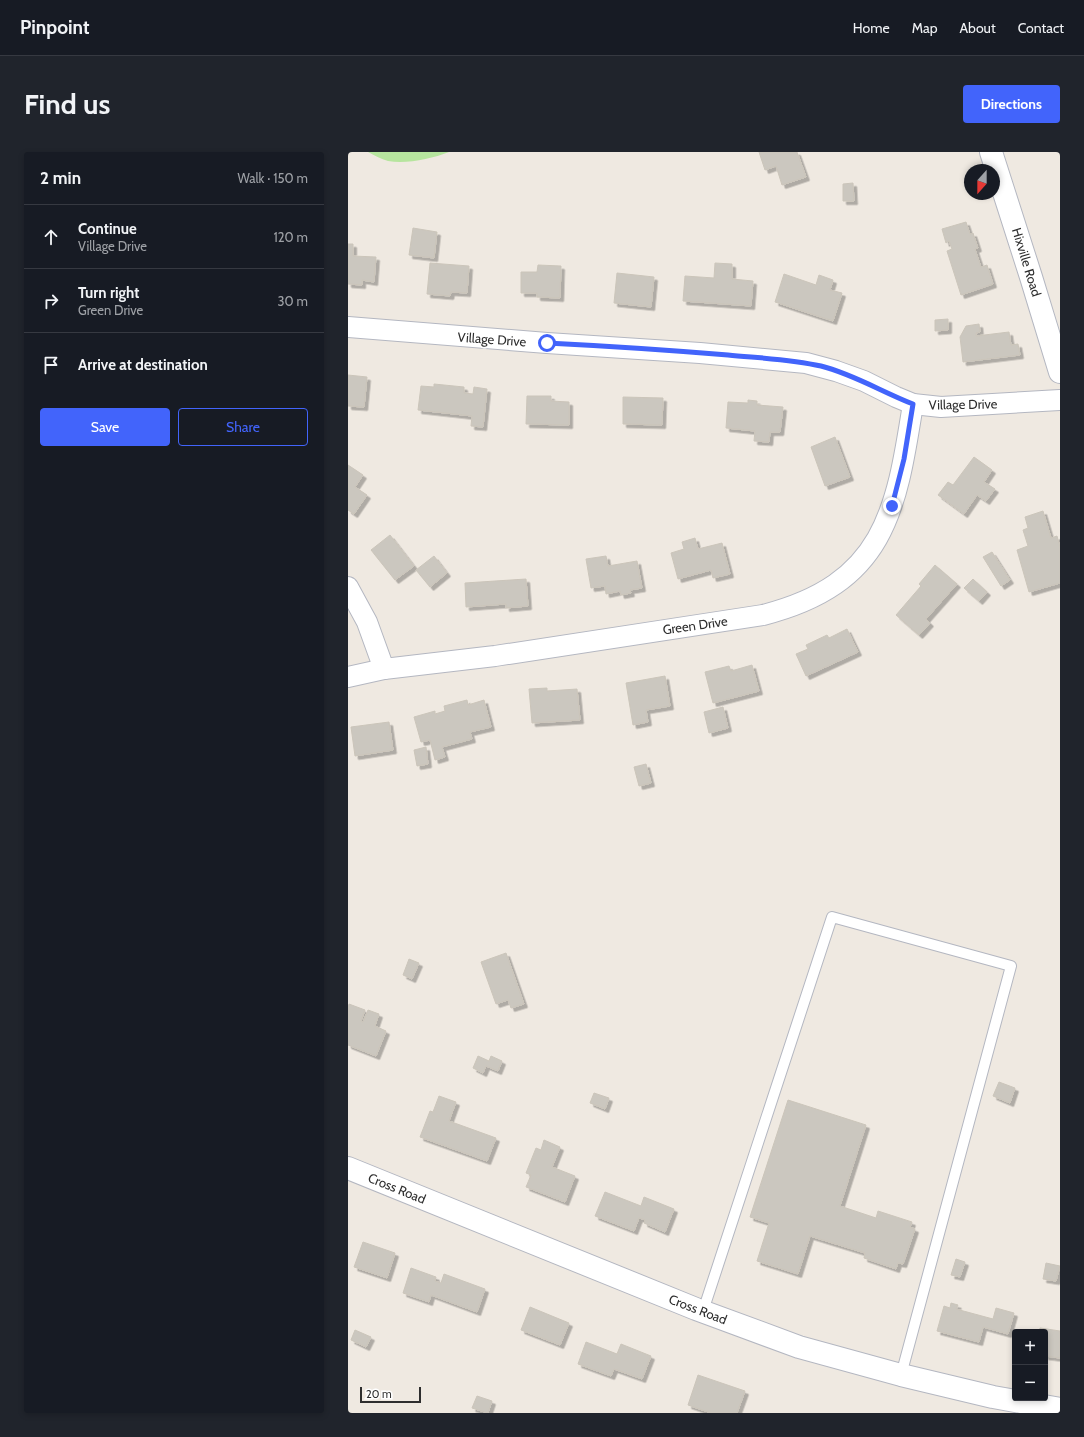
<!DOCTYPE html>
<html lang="en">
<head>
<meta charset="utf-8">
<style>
  body { margin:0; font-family:Cabin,sans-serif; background:#20242c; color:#f1f3f6 }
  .controls { position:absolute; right:12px; bottom:12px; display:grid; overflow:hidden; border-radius:4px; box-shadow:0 2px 6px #0003 }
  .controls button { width:36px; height:36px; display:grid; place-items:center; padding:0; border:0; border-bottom:1px solid #363941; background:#171b24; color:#f1f3f6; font:20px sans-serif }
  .compass { position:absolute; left:616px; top:12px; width:36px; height:36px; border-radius:50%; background:#171b24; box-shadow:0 2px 6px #0003; rotate:201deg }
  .scale { position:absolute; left:12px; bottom:10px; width:61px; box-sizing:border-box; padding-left:4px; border:2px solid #2e2e2e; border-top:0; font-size:11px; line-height:14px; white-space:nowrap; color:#2e2e2e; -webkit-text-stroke:3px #fff; paint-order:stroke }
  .stop { position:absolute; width:12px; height:12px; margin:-9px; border:3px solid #4264fb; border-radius:50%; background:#fff }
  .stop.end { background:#4264fb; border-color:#fff; box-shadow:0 1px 4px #0008 }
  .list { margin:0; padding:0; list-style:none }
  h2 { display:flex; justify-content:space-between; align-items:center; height:52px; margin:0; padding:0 16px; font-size:17px }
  h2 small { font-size:13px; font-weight:400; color:#9ea1a6 }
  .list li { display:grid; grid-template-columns:26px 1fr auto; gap:12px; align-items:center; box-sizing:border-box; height:64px; padding:0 16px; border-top:1px solid #363941 }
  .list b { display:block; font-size:15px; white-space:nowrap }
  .list p { margin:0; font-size:13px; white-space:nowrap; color:#9ea1a6 }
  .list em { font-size:13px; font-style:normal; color:#9ea1a6 }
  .actions { display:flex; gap:8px; padding:12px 16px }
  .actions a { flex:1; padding:9px 0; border:1px solid #4264fb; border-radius:4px; text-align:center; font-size:14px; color:#4264fb }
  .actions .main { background:#4264fb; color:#fff }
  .icon { flex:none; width:22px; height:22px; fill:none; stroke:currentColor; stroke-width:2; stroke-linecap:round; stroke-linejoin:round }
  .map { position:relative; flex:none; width:712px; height:1261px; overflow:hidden; border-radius:4px }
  header { display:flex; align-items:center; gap:24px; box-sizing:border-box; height:56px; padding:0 20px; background:#171b24; border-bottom:1px solid #363941 }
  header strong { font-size:19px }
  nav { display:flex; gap:22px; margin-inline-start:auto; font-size:14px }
  .intro { display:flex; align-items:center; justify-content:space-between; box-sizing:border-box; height:96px; padding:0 24px }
  h1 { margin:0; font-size:28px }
  .button { padding:10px 18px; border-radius:4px; background:#4264fb; color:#fff; font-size:14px; font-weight:700 }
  main { display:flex; gap:24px; padding:0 24px }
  aside { flex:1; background:#171b24; border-radius:4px; box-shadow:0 2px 6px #0003 }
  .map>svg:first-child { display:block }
</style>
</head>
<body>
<header>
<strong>Pinpoint</strong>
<nav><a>Home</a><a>Map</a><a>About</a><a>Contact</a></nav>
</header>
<div class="intro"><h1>Find us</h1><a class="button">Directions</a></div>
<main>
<aside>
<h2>2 min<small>Walk · 150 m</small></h2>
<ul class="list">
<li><svg class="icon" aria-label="ahead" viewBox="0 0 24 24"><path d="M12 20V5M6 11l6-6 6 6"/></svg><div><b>Continue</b><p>Village Drive</p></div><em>120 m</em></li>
<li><svg class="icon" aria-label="right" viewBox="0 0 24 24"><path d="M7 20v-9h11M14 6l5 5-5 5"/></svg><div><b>Turn right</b><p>Green Drive</p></div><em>30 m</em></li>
<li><svg class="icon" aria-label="arrive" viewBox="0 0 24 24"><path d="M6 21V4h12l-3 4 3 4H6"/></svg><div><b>Arrive at destination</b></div></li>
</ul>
<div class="actions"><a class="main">Save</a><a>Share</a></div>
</aside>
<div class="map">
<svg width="712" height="1261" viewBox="0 0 712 1261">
  <defs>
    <filter id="shadow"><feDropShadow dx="3.5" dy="3.5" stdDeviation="0" flood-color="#0004"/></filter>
  </defs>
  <rect width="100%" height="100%" fill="#efe9e1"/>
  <path fill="#b6e59e" d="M20,0H101C83,7 59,12 40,9C33,7 26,3 20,0Z"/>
  <g fill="#cbc7bf" stroke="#cbc5ba" filter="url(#shadow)">
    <path d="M411,0H449L458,25L434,33L428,14L417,18Z"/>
    <path d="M505,31L506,49H495V32Z"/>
    <path d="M618,70L622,82L625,81L630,96L627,97L633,115L639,113L645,132L613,143L599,99L604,97L601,89L598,91L594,77Z"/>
    <path d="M65,76L89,80L86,106L61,103Z"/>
    <path d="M0,92H5V104L28,105L26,130L14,128V133L0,132Z"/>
    <path d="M82,111L121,114L119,141L103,140L102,144L79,142Z"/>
    <path d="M367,111L384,112V127L405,129L403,154L335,149L337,124L366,126Z"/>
    <path d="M190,113L213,114L212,146L189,145V141H173V120H189Z"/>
    <path d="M269,121L306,125L303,155L266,151Z"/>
    <path d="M436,122L468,133L471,123L485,128L482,138L494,141L485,169L427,150Z"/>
    <path d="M600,167V178L587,179V168Z"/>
    <path d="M631,172L632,180L628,181V184L661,180L663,193L670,192L672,203L615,210L612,185L618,174Z"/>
    <path d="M0,223L19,225L16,255L0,254Z"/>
    <path d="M86,232L116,235V241L125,242L126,235L139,237L135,275L123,274L124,264L70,258L73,234L86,235Z"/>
    <path d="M179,244H203V249L221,250V273L178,272Z"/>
    <path d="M275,245L315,246L314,273L275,272Z"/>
    <path d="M400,248L409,249V253L435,255L432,280H422L421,290L406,289L407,279L378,276L380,250L400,251Z"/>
    <path d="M487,285L502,325L477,334L463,295Z"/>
    <path d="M626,305L644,318L636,330L647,337L638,349L629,343L616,362L590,343L600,330L605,333Z"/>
    <path d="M0,313L15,323L7,335L19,343L6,362L0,358Z"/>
    <path d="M695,359L703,386L709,384L712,395V431L681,440L669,398L680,394L675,378L680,376L677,365Z"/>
    <path d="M42,383L66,414L47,428L23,398Z"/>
    <path d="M347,386L350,397L374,391L382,422L365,426L363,418L330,427L323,401L336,397L334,390Z"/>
    <path d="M644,400L662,428L653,434L635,405Z"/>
    <path d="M86,404L99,421L82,435L68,418Z"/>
    <path d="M258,404L260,414L289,409L294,436L282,438L283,441L273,443L272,439L258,442L257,434L243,436L238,407Z"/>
    <path d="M587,413L609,432L578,467L582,471L571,483L548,463L573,434L571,432Z"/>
    <path d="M178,427L180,454L158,456V452L118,455L117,431Z"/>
    <path d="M625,427L639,440L631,449L616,436Z"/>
    <path d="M499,477L510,500L458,524L448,502L460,497L458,493L479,483L481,486Z"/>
    <path d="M404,513L411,539L365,551L357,520L381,514L383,519Z"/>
    <path d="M317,524L322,554L298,558L300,570L285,573L278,531Z"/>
    <path d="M199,536V539L229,537L232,568L184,571L181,537Z"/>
    <path d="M119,548L120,553L136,548L143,575L122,580L124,587L94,595L97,605L87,608L82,588L73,590L66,565L87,559V562L97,559L96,554Z"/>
    <path d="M375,555L380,576L361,581L356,560Z"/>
    <path d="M41,570L45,598L7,604L3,575Z"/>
    <path d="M78,595L80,612L69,614L66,598Z"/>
    <path d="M298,612L303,631L291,634L286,615Z"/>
    <path d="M158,801L176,852L163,856L160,848L148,852L133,810Z"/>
    <path d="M61,807L71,811L64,827L55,823Z"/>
    <path d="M1,852L17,858L13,869L15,870L20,858L31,862L27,874L38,879L28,904L0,893V856Z"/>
    <path d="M130,904L141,909L143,904L154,909L150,919L138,914L135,921L125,916Z"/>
    <path d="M651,930L667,936L662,951L645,944Z"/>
    <path d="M246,941L261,946L257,957L242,951Z"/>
    <path d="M91,944L108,950L101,969L148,986L139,1009L72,985L82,959L85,960Z"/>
    <path d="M440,948L518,973L492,1054L528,1066L530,1059L564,1070L562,1075L567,1077L555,1112L550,1111L548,1117L516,1106L517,1101L462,1084L450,1122L409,1109L421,1071L402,1065Z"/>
    <path d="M196,988L212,995L204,1015L227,1024L217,1050L178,1035L183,1023L178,1021L188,996L193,998Z"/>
    <path d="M257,1040L293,1054L296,1045L326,1057L317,1080L296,1071L297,1068L291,1066L286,1079L247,1064Z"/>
    <path d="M15,1090L47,1101L39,1126L6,1115Z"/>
    <path d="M608,1107L617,1110L612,1125L603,1123Z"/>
    <path d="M698,1111L712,1114L708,1129L695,1127Z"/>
    <path d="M63,1116L88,1125L87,1129L93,1131L96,1122L137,1137L129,1160L83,1143L81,1150L55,1141Z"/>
    <path d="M603,1151L610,1153L608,1157L645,1167L648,1156L666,1161L660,1182L635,1175L631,1190L589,1179L596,1154L602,1156Z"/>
    <path d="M182,1155L221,1171L212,1193L173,1178Z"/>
    <path d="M692,1176L712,1179V1206L697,1204V1180H691Z"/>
    <path d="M7,1178L23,1185L18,1195L3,1188Z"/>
    <path d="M238,1190L269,1202L273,1192L303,1204L294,1227L266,1217L263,1224L230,1212Z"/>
    <path d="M350,1223L397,1239L389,1261H363L340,1253Z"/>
    <path d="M129,1244L144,1249L140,1261L124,1256Z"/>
  </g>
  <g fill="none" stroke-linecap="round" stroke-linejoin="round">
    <defs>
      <path id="lane" d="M355,1159L484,765L663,814L553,1223"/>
      <g id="street">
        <path d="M0,175L199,191L352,201L458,211L488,219L516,229L548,245L565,252L593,255L712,248"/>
        <path d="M0,435L19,470L36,517"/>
        <path d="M0,525L36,517L147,504L415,463C536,432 548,361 565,252"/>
      </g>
      <g id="secondary">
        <path d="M643,0L683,125L712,220"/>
        <path d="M0,1016L348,1157L451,1195L553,1223L645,1245L712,1257"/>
      </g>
    </defs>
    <use href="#lane" stroke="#b4b7c1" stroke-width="12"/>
    <use href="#street" stroke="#b4b7c1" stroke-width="22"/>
    <use href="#secondary" stroke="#b4b7c1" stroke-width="24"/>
    <use href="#lane" stroke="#fff" stroke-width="10"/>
    <use href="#street" stroke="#fff" stroke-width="20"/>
    <use href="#secondary" stroke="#fff" stroke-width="22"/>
  </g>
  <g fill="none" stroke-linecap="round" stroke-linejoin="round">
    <path stroke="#4264fb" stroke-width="5" d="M199,191C259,194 319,198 380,203C411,206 442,207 473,214C505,222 534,240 565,252L556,307L544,354"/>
  </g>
  <g text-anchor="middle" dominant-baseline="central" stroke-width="3.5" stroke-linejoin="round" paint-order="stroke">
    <g font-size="13" fill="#2e2e2e" stroke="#fff">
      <text transform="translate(679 110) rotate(73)">Hixville Road</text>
      <text transform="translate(144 187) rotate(4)">Village Drive</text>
      <text transform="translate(615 252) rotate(-1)">Village Drive</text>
      <text transform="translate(347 473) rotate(-8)">Green Drive</text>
      <text transform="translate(49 1036) rotate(22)">Cross Road</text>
      <text transform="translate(350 1157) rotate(21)">Cross Road</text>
    </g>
  </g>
</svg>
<div class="controls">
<button>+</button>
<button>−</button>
</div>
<svg class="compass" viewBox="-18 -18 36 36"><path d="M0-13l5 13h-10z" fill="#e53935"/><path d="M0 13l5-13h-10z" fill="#9ea1a6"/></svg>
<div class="scale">20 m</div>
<div class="stop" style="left:199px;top:191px"></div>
<div class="stop end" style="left:544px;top:354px"></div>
</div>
</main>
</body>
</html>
